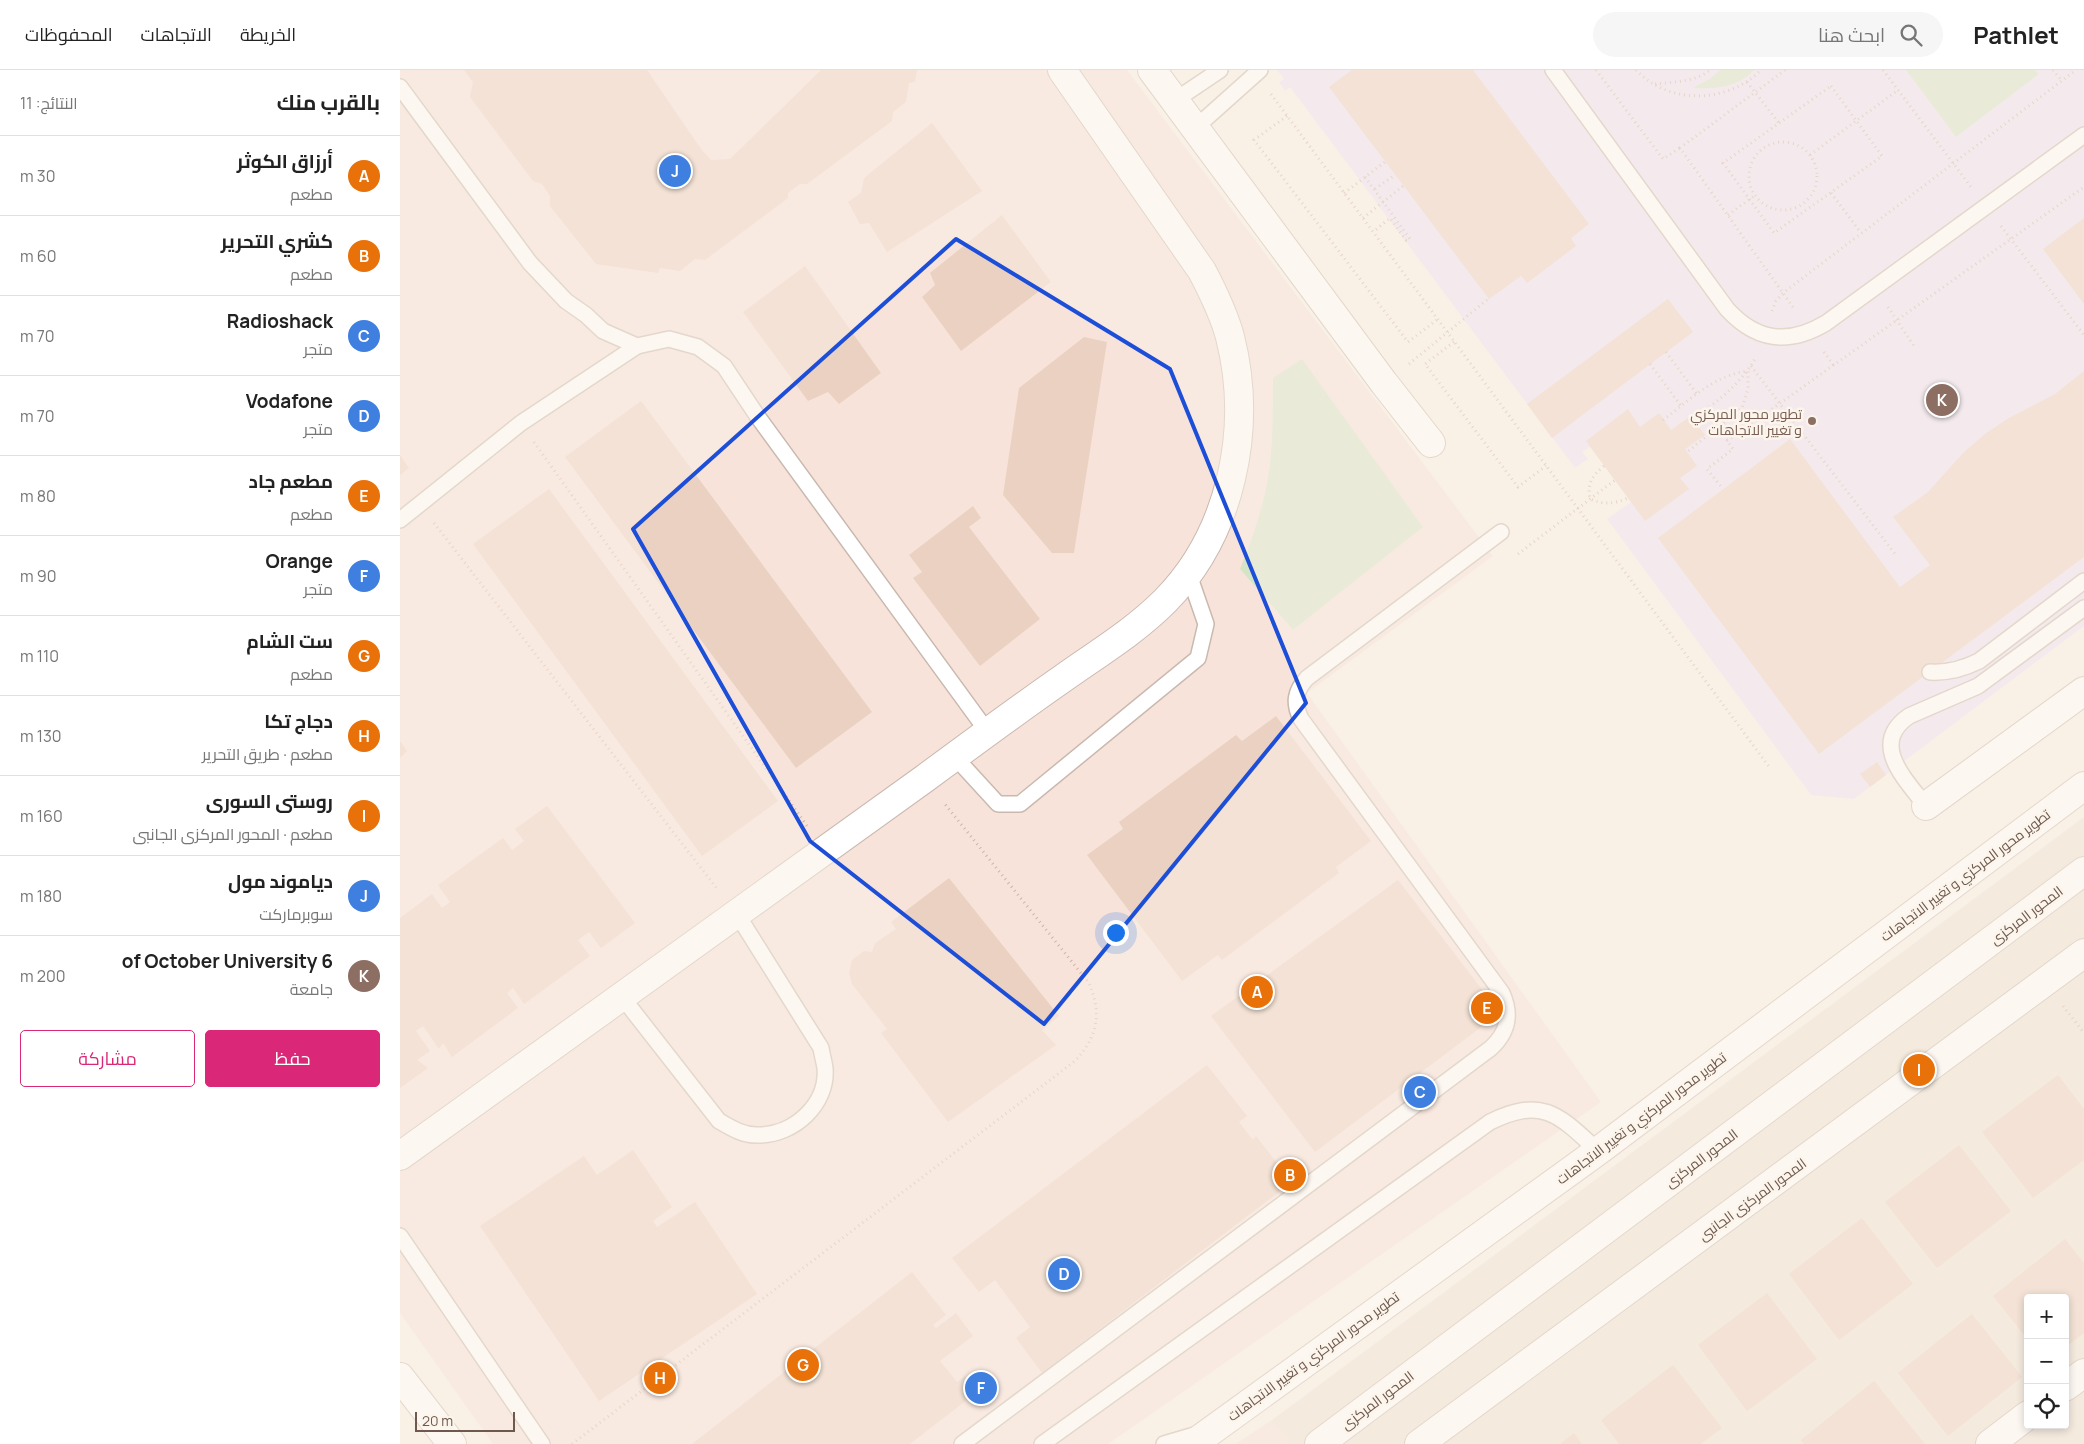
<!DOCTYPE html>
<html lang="ar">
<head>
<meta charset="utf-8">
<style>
  body { margin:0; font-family:Manrope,Cairo,sans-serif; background:#f6f6f6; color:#222; direction:rtl }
  .controls { position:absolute; right:15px; bottom:15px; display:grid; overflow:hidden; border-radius:5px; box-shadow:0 2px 8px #0003 }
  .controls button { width:45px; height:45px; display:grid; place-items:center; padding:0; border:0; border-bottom:1px solid #e0e0e0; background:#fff; color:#222; font:25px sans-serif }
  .scale { position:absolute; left:15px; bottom:12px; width:100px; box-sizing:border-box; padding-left:5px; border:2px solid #6f594e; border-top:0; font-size:14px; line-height:18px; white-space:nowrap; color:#6f594e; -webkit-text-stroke:4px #fcf5ec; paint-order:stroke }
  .you { position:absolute; left:715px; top:862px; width:18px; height:18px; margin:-12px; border:4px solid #fff; border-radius:50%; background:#1a73e8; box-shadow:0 0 0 8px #1a73e833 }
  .badge { display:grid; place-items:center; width:32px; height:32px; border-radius:50%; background:#db2777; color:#fff; font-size:16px; font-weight:700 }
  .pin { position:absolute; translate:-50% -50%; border:2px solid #fff; box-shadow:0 1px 5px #0006 }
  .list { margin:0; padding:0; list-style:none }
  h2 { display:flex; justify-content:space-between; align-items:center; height:65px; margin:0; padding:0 20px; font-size:21px }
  h2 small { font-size:16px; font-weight:400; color:#767676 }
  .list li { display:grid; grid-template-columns:32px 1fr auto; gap:15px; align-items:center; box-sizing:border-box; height:80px; padding:0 20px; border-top:1px solid #e0e0e0 }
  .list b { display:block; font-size:19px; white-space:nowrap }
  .list p { margin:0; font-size:16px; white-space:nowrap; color:#767676 }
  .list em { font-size:16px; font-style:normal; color:#767676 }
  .actions { display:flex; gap:10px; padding:15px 20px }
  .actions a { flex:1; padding:11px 0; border:1px solid #db2777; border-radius:5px; text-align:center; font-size:18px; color:#db2777 }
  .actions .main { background:#db2777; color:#fff }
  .icon { flex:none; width:28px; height:28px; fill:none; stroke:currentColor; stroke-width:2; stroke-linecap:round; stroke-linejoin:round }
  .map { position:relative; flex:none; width:1684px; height:1374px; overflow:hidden; direction:ltr }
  header { display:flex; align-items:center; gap:30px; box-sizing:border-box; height:70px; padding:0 25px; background:#fff; border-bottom:1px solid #e0e0e0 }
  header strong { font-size:24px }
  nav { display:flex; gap:28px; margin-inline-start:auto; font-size:18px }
  .search { width:350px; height:45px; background:#f6f6f6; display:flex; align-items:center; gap:12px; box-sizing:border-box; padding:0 18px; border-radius:28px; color:#767676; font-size:19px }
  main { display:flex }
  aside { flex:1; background:#fff }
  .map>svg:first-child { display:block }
</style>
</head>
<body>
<header>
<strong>Pathlet</strong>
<div class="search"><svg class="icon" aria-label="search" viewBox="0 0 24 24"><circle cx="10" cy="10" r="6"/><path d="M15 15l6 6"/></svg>ابحث هنا</div>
<nav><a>الخريطة</a><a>الاتجاهات</a><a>المحفوظات</a></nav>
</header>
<main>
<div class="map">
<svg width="1684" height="1374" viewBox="0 0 1684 1374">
  <rect width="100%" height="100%" fill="#f9f1e6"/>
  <path fill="#f0e3d6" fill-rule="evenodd" d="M1684,747V1374H836L872,1350ZM1628,1228H1665V1355H1628Z"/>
  <g fill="#f8e3db">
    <path d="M0,0H727L1093,486L907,623L1201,1032L708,1374H93L0,1243Z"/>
    <path d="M872,1350L891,1374H836Z"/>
  </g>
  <path fill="#eee3f5" d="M877,0H1684V556L1454,729L1411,725L1207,449L1231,432L1190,377L1182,382L1188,389L1175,398L890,17L885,21L879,12L884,9Z"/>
  <g fill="#d4e5c7">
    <path d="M1320,0H1354C1337,18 1316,19 1293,18L1311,8Z"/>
    <path d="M1506,0H1635L1639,4L1556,67Z"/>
    <path d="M902,289L1023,457L893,560L840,499C852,469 863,439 868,408C874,375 872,341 873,308Z"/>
  </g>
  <g fill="#ebd1c1">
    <path d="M64,0H247L301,79L311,90L330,89L421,0H517L515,12L509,13L506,32L493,42L492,51L407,114H400L388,123V128L305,190L295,189L280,201L260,198L258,203L196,194L150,136V126L142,114L133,111L70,27L73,12Z"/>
    <path d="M952,0H1073L1189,154L1171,168L1176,176L1127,213L1121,206L1089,229L929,17Z"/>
    <path d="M532,53L582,121L487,182L469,153L460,154L448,132L461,123L464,108Z"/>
    <path d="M602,145L651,212L561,281L522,227L535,215L530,203Z"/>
    <path d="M1684,148V234L1643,179Z"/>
    <path d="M405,196L481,303L439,334L428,322L408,331L343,242Z"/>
    <path d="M1268,229L1293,262L1152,368L1127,334Z"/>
    <path d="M684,267L707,272L674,483H652L603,425L619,318Z"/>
    <path d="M1684,301V487L1419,684L1258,468L1390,369L1500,517L1530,495L1493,447L1528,422L1564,382L1585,364L1607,349L1655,324Z"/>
    <path d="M241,331L472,642L396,698L165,387Z"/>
    <path d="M1228,339L1240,357L1259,343L1271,360L1291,346L1305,365L1285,379L1297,396L1280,408L1289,419L1245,451L1186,371Z"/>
    <path d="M0,385L9,398L0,405Z"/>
    <path d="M149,419L378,731L302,786L73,474Z"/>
    <path d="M573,436L581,448L569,457L640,549L580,596L513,508L522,502L509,485Z"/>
    <path d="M876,646L971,771L936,797L939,803L822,890L818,885L782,911L687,785L723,759L719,752L836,665L842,671Z"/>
    <path d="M0,671L7,681L0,688Z"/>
    <path d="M1477,692L1486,705L1470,717L1460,704Z"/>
    <path d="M147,736L235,853L201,878L189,862L178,870L190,886L124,934L113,918L107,923L118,938L52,987L43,973L39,979L23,956L16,961L30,981L17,990L28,998L0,1018V848L32,824L42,838L50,832L38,815L103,768L112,780L124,771L115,759Z"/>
    <path d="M549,808L659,946L642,960L656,975L548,1052L481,963L487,959L452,914L449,903L452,890L464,881L472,882L475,873L496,859L491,852Z"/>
    <path d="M998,810L1100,943L915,1082L811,946Z"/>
    <path d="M807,995L847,1046L839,1052L853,1070L856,1066L892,1112L642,1303L616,1268L630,1257L595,1210L579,1222L552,1188Z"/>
    <path d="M1658,1005L1684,1039V1090L1633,1128L1582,1062Z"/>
    <path d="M1559,1075L1611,1141L1537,1198L1485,1132Z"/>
    <path d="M233,1080L272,1137L253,1151L257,1157L295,1132L357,1224L199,1331L80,1156L184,1086L197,1105Z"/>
    <path d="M1462,1148L1513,1214L1439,1270L1389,1204Z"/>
    <path d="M1665,1169L1684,1193V1263L1665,1278V1228H1628V1270L1593,1226Z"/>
    <path d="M512,1202L546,1245L533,1255L536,1258L556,1243L573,1266L540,1291L557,1312L565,1306L577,1322L510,1374H292Z"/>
    <path d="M1367,1223L1417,1289L1347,1341L1298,1275Z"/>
    <path d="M1572,1244L1622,1307L1548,1366L1498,1303Z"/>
    <path d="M1273,1295L1322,1358L1301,1374H1219L1201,1350Z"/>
    <path d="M1474,1311L1525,1374H1404L1401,1370Z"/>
    <path d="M1174,1363L1182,1374H1160Z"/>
  </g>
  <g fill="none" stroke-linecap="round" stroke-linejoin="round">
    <defs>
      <g id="service">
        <path d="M1153,0L1327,239C1357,272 1389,275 1426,253L1684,65"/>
        <path d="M0,17L130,193L166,231L186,245L203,261L237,276L269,269L298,277L324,296L358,347L587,661"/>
        <path d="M774,31L820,0"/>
        <path d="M794,59L860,0"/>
        <path d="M0,450L121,353L237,276"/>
        <path d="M1530,602C1547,603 1563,599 1579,591L1684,511"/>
        <path d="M554,686L598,734H620L798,588L806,554L788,502"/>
        <path d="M1526,736C1505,709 1469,674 1509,646L1578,616L1684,538"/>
        <path d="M222,927L319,1051C331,1058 344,1066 359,1065C394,1065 428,1034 425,998C424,991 422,985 421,978L337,844"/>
        <path d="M0,1166L142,1374"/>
        <path d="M562,1374L1091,978C1108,962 1112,945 1102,923L901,649C893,633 895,621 907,608L1101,462"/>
        <path d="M642,1374L1090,1052C1143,1026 1159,1045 1198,1081"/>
        <path d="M764,1374L798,1364"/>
      </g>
      <g id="minor">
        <path d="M752,0L984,313L1031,373"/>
        <path d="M1526,736L1684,621"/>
        <path d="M0,1086L524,709C570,675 616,641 662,609C697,584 734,562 765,531C832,463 853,358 830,267C824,244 813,222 802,201L662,0"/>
        <path d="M1665,1317L1684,1303"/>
        <path d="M1019,1374L1684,883"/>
        <path d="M1590,1374L1628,1345"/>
      </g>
      <g id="secondary">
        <path d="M0,1307L52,1374"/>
        <path d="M793,1374L1198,1081L1684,716"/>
        <path d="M919,1374L1684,801"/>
      </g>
    </defs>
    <use href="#service" stroke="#c9b9ae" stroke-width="18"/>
    <use href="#minor" stroke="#c9b9ae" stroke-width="30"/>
    <use href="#secondary" stroke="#cdbbaf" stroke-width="30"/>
    <g stroke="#cfb4a5" stroke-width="3" stroke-dasharray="1 4" stroke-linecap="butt">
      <path d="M1196,0L1263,89L1280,78"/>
      <path d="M1236,0C1269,35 1327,34 1361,0"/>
      <path d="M1385,0L1280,78L1395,240"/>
      <path d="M1483,0L1571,117"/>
      <path d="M1653,0L1662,11"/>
      <path d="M1347,12L1379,53"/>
      <path d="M1255,14C1274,12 1295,12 1310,0"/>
      <path d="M1431,16L1482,86L1374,163L1323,93Z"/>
      <path d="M871,24L1370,698"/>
      <path d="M887,46L854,70L1008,272L1038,249"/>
      <circle cx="1383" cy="106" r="34"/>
      <path d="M1410,85L1498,20"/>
      <path d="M965,107L1010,169L1006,170L990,148L973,162"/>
      <path d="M975,119L995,105"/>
      <path d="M944,123L985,92"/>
      <path d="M1431,123L1461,163"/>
      <path d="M1328,145L1354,126"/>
      <path d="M963,148L1003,116"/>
      <path d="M1601,156L1684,265"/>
      <path d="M1488,237L1514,276"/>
      <path d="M1372,241L1376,231L1383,223L1676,0"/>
      <path d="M1054,272L1025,294L1118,417L1146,396"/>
      <path d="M1266,282L1297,324"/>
      <path d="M1424,282L1434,296"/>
      <path d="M1009,294L1088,229"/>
      <path d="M1250,294L1281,336"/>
      <path d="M1351,296L1495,484"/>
      <path d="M1293,349C1318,331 1341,314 1356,287"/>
      <path d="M1263,350C1290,330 1314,305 1348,301V319L1342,338L1287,382"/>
      <path d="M1318,357L1333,379L1307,399L1323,419"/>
      <path d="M1327,371L1684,117"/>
      <path d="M134,372L407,756"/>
      <path d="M1204,396C1192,406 1187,413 1190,429C1204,435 1214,434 1228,428"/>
      <path d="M34,453L318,820"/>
      <path d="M1118,484L1215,410"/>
      <path d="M1663,936L1684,963"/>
      <path d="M172,1374L675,991C698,966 702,944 689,913L544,733"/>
    </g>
    <use href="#service" stroke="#fff" stroke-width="15"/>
    <use href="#minor" stroke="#fff" stroke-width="28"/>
    <use href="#secondary" stroke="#fff" stroke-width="28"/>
  </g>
  <path d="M0 0H1684V1374H0ZM556,169L770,299L906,633L644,954L410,771L233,459Z" fill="#f9f1e6" fill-opacity=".55" fill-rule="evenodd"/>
  <path fill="none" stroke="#1d4ed8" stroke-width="4" stroke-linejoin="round" d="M556,169L770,299L906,633L644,954L410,771L233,459Z"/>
  <circle fill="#8d6e63" stroke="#fcf5ec" stroke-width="2" cx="1412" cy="351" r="5"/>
  <g text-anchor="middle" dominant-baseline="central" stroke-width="5" stroke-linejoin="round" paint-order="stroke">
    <g font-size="14" fill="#785e54" stroke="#fcf5ec" text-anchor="end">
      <text x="1402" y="343">تطوير محور المركزي<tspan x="1402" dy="16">و تغيير الاتجاهات</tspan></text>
    </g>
    <g font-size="14" fill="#6f594e" stroke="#fcf5ec">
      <text transform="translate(1565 805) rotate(-37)">تطوير محور المركزي و تغيير الاتجاهات</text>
      <text transform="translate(1626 845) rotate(-37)">المحور المركزى</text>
      <text transform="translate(1241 1048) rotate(-37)">تطوير محور المركزي و تغيير الاتجاهات</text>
      <text transform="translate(1301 1088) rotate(-37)">المحور المركزى</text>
      <text transform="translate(1352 1129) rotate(-36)">المحور المركزى الجانبى</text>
      <text transform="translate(913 1286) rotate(-36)">تطوير محور المركزي و تغيير الاتجاهات</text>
      <text transform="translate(977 1330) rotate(-37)">المحور المركزى</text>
    </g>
  </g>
</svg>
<div class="controls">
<button>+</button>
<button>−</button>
<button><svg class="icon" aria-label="locate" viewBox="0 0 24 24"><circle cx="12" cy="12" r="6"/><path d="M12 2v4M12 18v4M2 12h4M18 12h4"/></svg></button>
</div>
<div class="scale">20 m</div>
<div class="you"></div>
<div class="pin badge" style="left:857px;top:922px;background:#e8710a">A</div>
<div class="pin badge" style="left:890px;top:1105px;background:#e8710a">B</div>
<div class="pin badge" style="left:1020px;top:1022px;background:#3f7fe0">C</div>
<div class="pin badge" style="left:664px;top:1204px;background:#3f7fe0">D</div>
<div class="pin badge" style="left:1087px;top:938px;background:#e8710a">E</div>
<div class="pin badge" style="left:581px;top:1318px;background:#3f7fe0">F</div>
<div class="pin badge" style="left:403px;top:1295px;background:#e8710a">G</div>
<div class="pin badge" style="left:260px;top:1308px;background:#e8710a">H</div>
<div class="pin badge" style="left:1519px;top:1000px;background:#e8710a">I</div>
<div class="pin badge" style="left:275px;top:101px;background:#3f7fe0">J</div>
<div class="pin badge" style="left:1542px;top:330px;background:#8d6e63">K</div>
</div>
<aside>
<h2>بالقرب منك<small>النتائج: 11</small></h2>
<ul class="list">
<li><span class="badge" style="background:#e8710a">A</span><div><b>أرزاق الكوثر</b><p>مطعم</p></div><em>30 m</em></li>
<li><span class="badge" style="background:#e8710a">B</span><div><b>كشري التحرير</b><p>مطعم</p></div><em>60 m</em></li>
<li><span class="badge" style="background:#3f7fe0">C</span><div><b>Radioshack</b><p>متجر</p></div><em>70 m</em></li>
<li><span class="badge" style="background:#3f7fe0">D</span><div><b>Vodafone</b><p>متجر</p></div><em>70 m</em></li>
<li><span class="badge" style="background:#e8710a">E</span><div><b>مطعم جاد</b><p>مطعم</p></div><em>80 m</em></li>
<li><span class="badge" style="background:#3f7fe0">F</span><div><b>Orange</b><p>متجر</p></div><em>90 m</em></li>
<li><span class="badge" style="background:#e8710a">G</span><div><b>ست الشام</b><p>مطعم</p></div><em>110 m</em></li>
<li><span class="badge" style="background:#e8710a">H</span><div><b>دجاج تكا</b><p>مطعم · طريق التحرير</p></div><em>130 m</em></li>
<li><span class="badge" style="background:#e8710a">I</span><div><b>روستى السورى</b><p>مطعم · المحور المركزى الجانبى</p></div><em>160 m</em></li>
<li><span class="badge" style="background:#3f7fe0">J</span><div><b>دياموند مول</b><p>سوبرماركت</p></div><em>180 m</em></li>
<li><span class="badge" style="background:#8d6e63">K</span><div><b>6 of October University</b><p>جامعة</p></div><em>200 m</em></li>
</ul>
<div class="actions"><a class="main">حفظ</a><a>مشاركة</a></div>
</aside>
</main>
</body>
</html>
